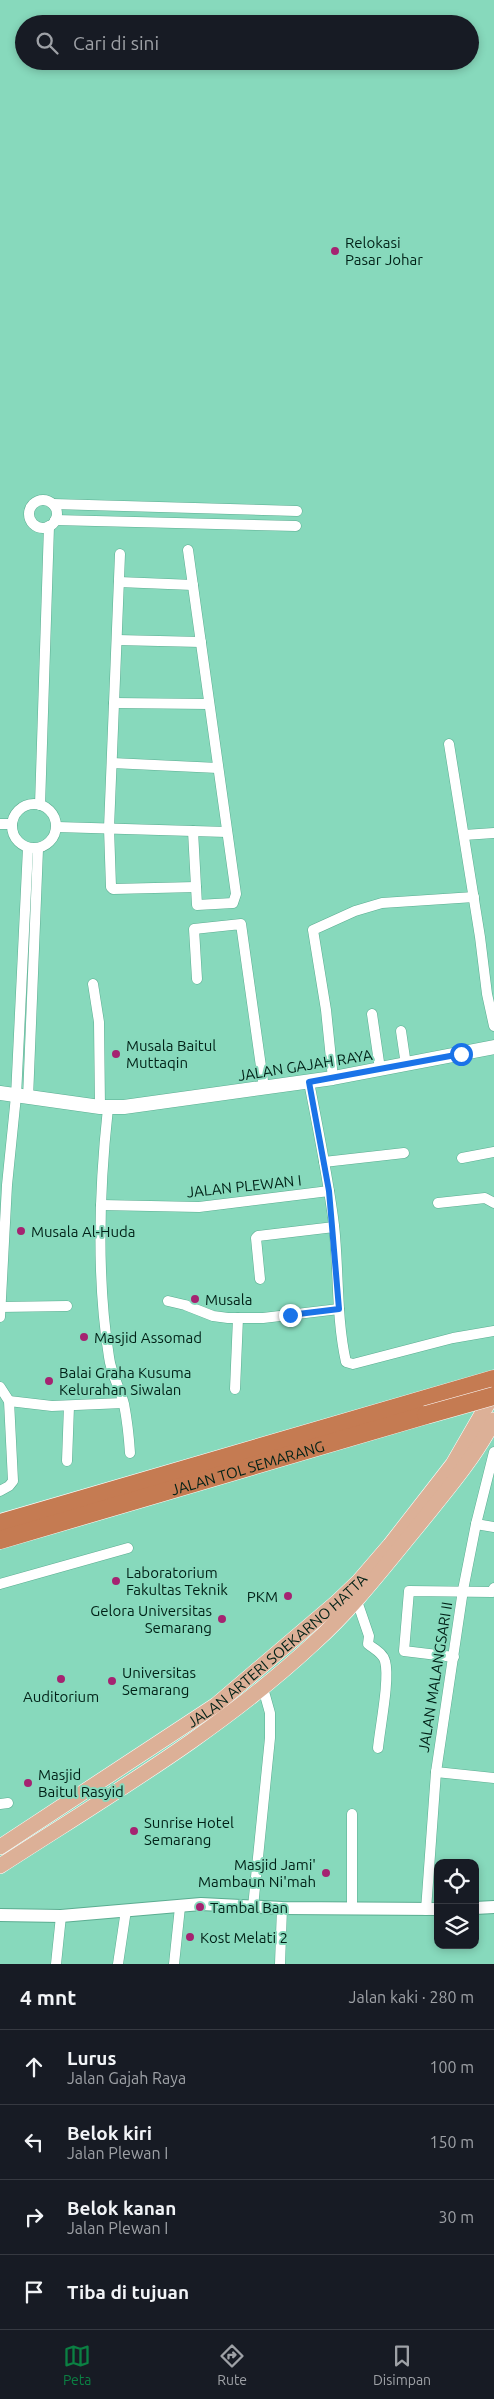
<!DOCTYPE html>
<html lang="id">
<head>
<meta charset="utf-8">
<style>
  body { margin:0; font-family:Ubuntu,sans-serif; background:#20242c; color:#f1f3f6 }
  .controls { position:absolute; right:15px; bottom:15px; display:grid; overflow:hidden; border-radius:10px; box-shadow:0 2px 8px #0003 }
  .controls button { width:45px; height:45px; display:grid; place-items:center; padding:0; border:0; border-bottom:1px solid #363941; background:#171b24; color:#f1f3f6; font:25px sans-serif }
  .stop { position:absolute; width:15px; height:15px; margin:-11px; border:4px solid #1a73e8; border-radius:50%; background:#fff }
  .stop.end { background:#1a73e8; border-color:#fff; box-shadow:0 1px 5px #0008 }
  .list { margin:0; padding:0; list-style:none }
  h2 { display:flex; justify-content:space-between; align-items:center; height:65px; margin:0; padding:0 20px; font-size:21px }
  h2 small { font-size:16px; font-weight:400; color:#9ea1a6 }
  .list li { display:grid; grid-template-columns:32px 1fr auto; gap:15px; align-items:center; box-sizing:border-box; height:75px; padding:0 20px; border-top:1px solid #363941 }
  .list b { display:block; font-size:19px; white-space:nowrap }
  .list p { margin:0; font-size:16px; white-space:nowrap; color:#9ea1a6 }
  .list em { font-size:16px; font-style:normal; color:#9ea1a6 }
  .icon { flex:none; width:28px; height:28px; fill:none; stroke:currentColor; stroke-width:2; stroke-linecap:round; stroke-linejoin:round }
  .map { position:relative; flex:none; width:494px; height:1964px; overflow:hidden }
  .search { position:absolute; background:#171b24; box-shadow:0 2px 8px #0003; left:15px; right:15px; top:15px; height:55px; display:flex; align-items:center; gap:12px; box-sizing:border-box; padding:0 18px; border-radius:28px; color:#9ea1a6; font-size:19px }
  .sheet { height:365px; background:#171b24 }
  nav { display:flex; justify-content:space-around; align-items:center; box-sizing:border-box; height:70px; border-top:1px solid #363941; background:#171b24; font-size:14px; color:#9ea1a6 }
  nav a { display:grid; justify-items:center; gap:2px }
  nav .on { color:#0b8043 }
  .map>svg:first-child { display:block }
</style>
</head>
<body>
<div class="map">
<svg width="494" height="1964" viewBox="0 0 494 1964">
  <rect width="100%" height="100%" fill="#87d9bc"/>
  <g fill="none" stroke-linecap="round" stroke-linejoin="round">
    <defs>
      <g id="minor">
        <circle cx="43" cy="514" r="14"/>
        <path d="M53,504L297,511"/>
        <path d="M55,520L296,526"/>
        <path d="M188,550L236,894L233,903L197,905L193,831"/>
        <path d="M120,554L109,828L111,887L113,889L196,887"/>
        <path d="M119,582L193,585"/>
        <path d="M117,640L201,642"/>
        <path d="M114,703L209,704"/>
        <path d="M449,744L480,937L487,994L494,1026"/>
        <path d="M112,763L218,768"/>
        <circle cx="34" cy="826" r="22"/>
        <path d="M40,805L49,526"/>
        <path d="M0,824H12"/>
        <path d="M57,827L227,832"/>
        <path d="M464,835L494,833"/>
        <path d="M197,979L194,929L241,924L264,1088"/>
        <path d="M93,984L99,1022L100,1107"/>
        <path d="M372,1014L380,1069"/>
        <path d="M401,1031L406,1065"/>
        <path d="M333,1078L326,1010L313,930L355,911L382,903L474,897"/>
        <path d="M309,1082C318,1129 328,1177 334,1225C339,1270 336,1317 346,1362L353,1364L453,1338L494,1331"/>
        <path d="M28,1098L38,849"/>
        <path d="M108,1108C99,1191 96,1275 109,1357C111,1374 120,1388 124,1404C127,1420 129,1437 130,1453"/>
        <path d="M462,1158L494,1152"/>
        <path d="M324,1162L404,1153"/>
        <path d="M438,1203L485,1198L494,1203"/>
        <path d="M101,1205L199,1207L329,1191"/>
        <path d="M260,1279L256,1238L258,1236L334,1227"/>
        <path d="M168,1301L185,1305L213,1316L228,1318H263L339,1309"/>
        <path d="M0,1307L67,1306"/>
        <path d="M0,1317L7,1185L16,1096L28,848"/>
        <path d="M0,1387L9,1401L13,1481L9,1486L0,1491"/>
        <path d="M235,1389L238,1318"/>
        <path d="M9,1401L52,1406L123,1403"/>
        <path d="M67,1461L69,1406"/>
        <path d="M476,1524L494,1527"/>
        <path d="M0,1584L128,1548"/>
        <path d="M357,1601L369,1636L368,1644C374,1649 383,1653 385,1661C390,1679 380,1727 378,1748"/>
        <path d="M454,1657L404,1651L409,1591L492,1592L494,1588"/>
        <path d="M436,1772L494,1778"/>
        <path d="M0,1804L8,1803"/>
        <path d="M352,1814V1907"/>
        <path d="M253,1907L270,1738V1713L263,1688"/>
        <path d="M426,1910L436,1772L463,1590L476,1524L494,1452"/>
        <path d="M56,1964L61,1916"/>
        <path d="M118,1964L126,1910"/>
        <path d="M174,1964L180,1907"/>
        <path d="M280,1964L282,1908"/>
      </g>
      <g id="tertiary">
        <path d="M475,1908L494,1907"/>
        <path d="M0,1915L61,1916L201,1904L282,1908L438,1909"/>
      </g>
      <path id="secondary" d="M0,1093L100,1107H124L333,1078L494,1047"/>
      <g id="primary">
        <path id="s1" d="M0,1847L216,1705L337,1602L359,1581L390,1545L453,1464L494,1393"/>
        <path d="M0,1866C108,1796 220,1731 314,1643C353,1608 384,1567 417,1527C445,1492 474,1459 494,1420"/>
      </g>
      <g id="motorway">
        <path d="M0,1523L494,1379"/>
        <path id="s2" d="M0,1540L426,1415"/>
      </g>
    </defs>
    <use href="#minor" stroke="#5bad91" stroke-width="11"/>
    <use href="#tertiary" stroke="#5bad91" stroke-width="14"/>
    <use href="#secondary" stroke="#5bad91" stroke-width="15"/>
    <use href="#primary" stroke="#fff" stroke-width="16"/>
    <use href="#motorway" stroke="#fff" stroke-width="19"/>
    <use href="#minor" stroke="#fff" stroke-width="10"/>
    <use href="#tertiary" stroke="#fff" stroke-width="12"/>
    <use href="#secondary" stroke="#fff" stroke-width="14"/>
    <use href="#primary" stroke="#dcb097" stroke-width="15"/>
    <use href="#motorway" stroke="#c57b52" stroke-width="18"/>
    <defs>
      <path id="motorway-bridge" d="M426,1415L494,1396"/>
    </defs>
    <use href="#motorway-bridge" stroke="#fff" stroke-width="19" stroke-linecap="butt"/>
    <use href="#motorway-bridge" stroke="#c57b52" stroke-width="18"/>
  </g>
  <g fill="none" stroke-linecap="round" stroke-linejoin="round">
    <path stroke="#1a73e8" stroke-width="6" d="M290,1315L339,1309L329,1191L309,1082L461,1054"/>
  </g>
  <g fill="#a52371" stroke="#87d9bc" stroke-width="2">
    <circle cx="335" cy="251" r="5"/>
    <circle cx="116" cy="1054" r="5"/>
    <circle cx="21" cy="1231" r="5"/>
    <circle cx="195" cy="1299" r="5"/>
    <circle cx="84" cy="1337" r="5"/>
    <circle cx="49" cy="1381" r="5"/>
    <circle cx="116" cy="1581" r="5"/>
    <circle cx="288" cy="1596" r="5"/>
    <circle cx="222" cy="1619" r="5"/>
    <circle cx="61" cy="1679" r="5"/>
    <circle cx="112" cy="1681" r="5"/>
    <circle cx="28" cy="1783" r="5"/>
    <circle cx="134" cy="1831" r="5"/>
    <circle cx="326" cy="1873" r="5"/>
    <circle cx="200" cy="1907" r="5"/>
    <circle cx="190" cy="1937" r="5"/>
  </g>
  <g text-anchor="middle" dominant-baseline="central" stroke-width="4" stroke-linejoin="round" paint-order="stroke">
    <g font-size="15" fill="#002117" stroke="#87d9bc" text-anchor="start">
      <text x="345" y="242">Relokasi<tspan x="345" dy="17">Pasar Johar</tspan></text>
      <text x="126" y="1045">Musala Baitul<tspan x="126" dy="17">Muttaqin</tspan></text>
      <text x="31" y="1231">Musala Al-Huda</text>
      <text x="205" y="1299">Musala</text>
      <text x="94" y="1337">Masjid Assomad</text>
      <text x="59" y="1372">Balai Graha Kusuma<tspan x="59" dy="17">Kelurahan Siwalan</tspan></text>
      <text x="126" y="1572">Laboratorium<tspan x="126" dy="17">Fakultas Teknik</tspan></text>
      <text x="278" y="1596" text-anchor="end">PKM</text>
      <text x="212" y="1610" text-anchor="end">Gelora Universitas<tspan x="212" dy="17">Semarang</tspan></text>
      <text x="122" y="1672">Universitas<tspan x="122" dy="17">Semarang</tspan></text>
      <text x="61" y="1696" text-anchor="middle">Auditorium</text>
      <text x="38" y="1774">Masjid<tspan x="38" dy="17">Baitul Rasyid</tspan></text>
      <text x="144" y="1822">Sunrise Hotel<tspan x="144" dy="17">Semarang</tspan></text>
      <text x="316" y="1864" text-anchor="end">Masjid Jami'<tspan x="316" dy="17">Mambaun Ni'mah</tspan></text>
      <text x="210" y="1907">Tambal Ban</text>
      <text x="200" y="1937">Kost Melati 2</text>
    </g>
    <g font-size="15" fill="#002117" stroke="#87d9bc">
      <text transform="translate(305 1065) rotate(-9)">JALAN GAJAH RAYA</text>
      <text transform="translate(244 1186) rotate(-6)">JALAN PLEWAN I</text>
      <text stroke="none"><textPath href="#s2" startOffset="258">JALAN TOL SEMARANG</textPath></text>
      <text stroke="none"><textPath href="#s1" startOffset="340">JALAN ARTERI SOEKARNO HATTA</textPath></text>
      <text transform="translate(435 1677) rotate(-81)">JALAN MALANGSARI II</text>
    </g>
  </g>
</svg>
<div class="controls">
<button><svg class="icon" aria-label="locate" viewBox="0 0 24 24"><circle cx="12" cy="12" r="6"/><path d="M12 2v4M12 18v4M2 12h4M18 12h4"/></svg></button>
<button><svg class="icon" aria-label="layers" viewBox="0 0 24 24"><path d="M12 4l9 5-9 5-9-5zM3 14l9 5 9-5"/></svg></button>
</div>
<div class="stop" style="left:461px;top:1054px"></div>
<div class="stop end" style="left:290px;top:1315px"></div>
<div class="search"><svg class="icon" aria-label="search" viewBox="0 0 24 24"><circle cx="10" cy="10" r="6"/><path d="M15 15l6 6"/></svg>Cari di sini</div>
</div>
<section class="sheet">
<h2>4 mnt<small>Jalan kaki · 280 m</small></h2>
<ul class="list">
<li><svg class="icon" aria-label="ahead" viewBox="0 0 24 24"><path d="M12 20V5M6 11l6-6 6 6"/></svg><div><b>Lurus</b><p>Jalan Gajah Raya</p></div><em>100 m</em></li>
<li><svg class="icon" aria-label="left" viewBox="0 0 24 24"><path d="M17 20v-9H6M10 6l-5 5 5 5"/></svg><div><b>Belok kiri</b><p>Jalan Plewan I</p></div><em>150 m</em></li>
<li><svg class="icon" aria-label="right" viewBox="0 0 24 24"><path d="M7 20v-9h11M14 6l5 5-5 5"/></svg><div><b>Belok kanan</b><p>Jalan Plewan I</p></div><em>30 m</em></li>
<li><svg class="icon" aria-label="arrive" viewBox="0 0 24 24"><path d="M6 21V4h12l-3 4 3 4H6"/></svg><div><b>Tiba di tujuan</b></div></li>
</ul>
</section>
<nav>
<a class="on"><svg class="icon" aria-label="map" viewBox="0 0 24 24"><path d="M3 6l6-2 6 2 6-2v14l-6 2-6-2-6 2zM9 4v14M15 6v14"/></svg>Peta</a>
<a><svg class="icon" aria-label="directions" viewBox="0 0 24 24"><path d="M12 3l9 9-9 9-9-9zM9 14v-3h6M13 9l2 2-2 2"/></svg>Rute</a>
<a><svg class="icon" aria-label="saved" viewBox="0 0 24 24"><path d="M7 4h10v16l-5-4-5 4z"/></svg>Disimpan</a>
</nav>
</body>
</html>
